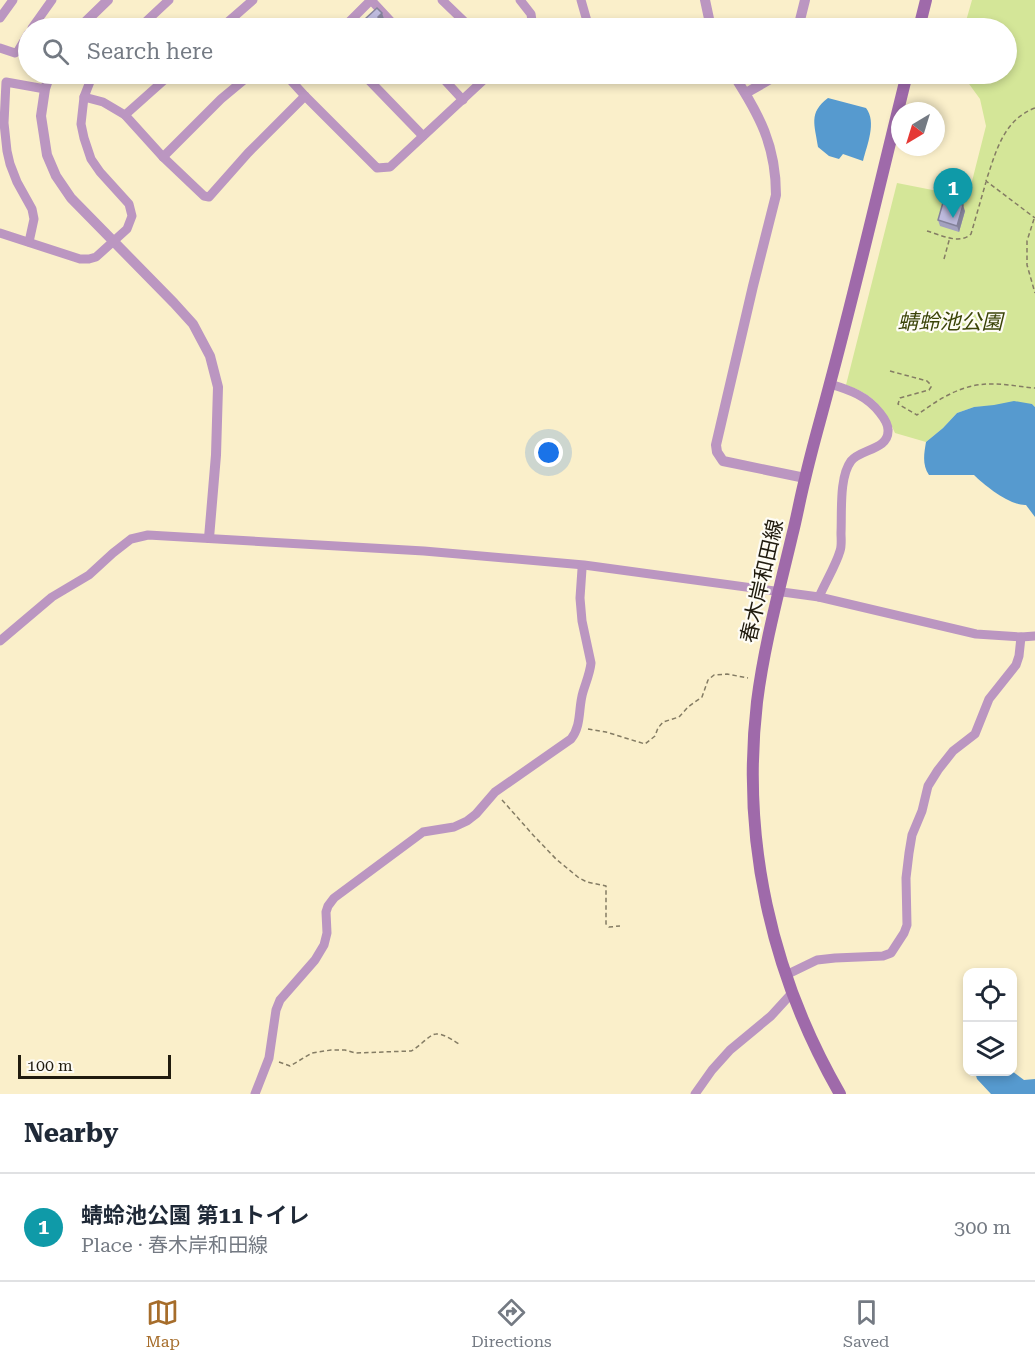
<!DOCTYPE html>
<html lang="en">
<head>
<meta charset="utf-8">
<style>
  body { margin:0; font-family:"Roboto Serif","Noto Sans JP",serif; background:#f6f6f7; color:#1f2937 }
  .controls { position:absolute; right:18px; bottom:18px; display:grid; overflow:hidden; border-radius:12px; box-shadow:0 3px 9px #0003 }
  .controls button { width:54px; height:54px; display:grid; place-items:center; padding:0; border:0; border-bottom:2px solid #e0e1e3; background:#fff; color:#1f2937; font:30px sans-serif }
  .compass { position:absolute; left:891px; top:102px; width:54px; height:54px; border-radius:50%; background:#fff; box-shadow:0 3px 9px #0003; rotate:218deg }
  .scale { position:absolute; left:18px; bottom:15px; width:153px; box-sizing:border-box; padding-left:6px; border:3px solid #201b0e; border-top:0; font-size:16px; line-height:21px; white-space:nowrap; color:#201b0e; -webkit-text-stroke:4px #fefcf5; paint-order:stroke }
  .you { position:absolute; left:549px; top:453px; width:21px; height:21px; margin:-15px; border:4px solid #fff; border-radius:50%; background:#1a73e8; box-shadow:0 0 0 9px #1a73e833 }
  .badge { display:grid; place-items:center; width:39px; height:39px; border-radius:50%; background:#a66d2b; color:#fff; font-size:20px; font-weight:700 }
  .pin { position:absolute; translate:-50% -50px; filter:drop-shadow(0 2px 3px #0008) }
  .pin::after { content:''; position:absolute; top:32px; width:21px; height:18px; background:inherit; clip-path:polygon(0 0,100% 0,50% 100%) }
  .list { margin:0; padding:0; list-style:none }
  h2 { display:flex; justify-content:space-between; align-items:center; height:78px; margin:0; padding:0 24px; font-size:26px }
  h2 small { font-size:20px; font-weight:400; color:#747a83 }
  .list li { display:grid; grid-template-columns:39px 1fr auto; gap:18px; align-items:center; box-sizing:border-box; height:108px; padding:0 24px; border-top:2px solid #e0e1e3 }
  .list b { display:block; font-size:22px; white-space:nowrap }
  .list p { margin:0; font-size:20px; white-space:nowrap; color:#747a83 }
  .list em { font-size:20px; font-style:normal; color:#747a83 }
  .icon { flex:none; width:33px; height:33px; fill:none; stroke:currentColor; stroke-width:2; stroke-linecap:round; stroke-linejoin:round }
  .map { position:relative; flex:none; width:1035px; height:1094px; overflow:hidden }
  .search { position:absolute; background:#fff; box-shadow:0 3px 9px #0003; left:18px; right:18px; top:18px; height:66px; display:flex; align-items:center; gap:15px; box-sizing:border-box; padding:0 21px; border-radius:33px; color:#747a83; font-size:22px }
  .sheet { height:186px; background:#fff }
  nav { display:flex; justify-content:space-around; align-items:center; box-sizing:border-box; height:84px; border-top:2px solid #e0e1e3; background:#fff; font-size:16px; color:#747a83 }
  nav a { display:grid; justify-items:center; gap:3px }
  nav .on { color:#a66d2b }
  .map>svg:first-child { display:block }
</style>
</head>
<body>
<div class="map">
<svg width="1035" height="1094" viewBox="0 0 1035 1094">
  <rect width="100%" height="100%" fill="#faefca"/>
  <path fill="#d4e698" d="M972,0H1035V407L1032,404L974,407L957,413L943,428L926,442L895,433C883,406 874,395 846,385L897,183L968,197L986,126L980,99L964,77L963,74H1006V28H964Z"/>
  <g fill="#569acf">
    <path d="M828,98L866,108C877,122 867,145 863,161L843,154L839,159L829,156L818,147C815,125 808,113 828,98Z"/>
    <path d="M1014,401L1032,404L1035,407V517L1026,505C1011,506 985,486 974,475H929C922,465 924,454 926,442L943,428L957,413L974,407L994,405Z"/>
    <path d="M1012,1071L1024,1080L1035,1079V1094H991L977,1079L975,1072Z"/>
  </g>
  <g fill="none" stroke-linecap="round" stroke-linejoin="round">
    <g stroke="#847c64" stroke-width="1.5" stroke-dasharray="4.5 3" stroke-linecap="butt">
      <path d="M1035,108C1003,120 996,152 986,181L1035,218"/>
      <path d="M1034,219L1027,241V265L1035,293"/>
      <path d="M927,231C941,235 960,245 971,234L986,182"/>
      <path d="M944,259L950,237"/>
      <path d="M890,371L927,381L930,384L931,387L929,390L900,398L898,404L917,415C940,398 964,383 993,384C1007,384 1021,387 1035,388"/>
      <path d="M588,729L606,732L645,744L655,736L658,728L663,722L679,717L688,707L702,697L708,680L714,675L727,674L748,678"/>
      <path d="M502,800L534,836L556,859L579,878L587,882L606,886V924L609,927L620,926"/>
      <path d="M279,1062L290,1066L312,1053L331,1050H345L355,1053L411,1051C418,1048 430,1034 436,1034C443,1033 454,1041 459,1044"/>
    </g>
    <g stroke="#bb96c1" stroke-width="9">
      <path d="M371,0L397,28"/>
      <path d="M442,0L471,28"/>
      <path d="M520,0L531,14L533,28"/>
      <path d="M581,0L589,28"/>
      <path d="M0,18L13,0"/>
      <path d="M233,18L243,28"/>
      <path d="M32,28L52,0"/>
      <path d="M139,28L169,0"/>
      <path d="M221,28L253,0"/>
      <path d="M343,28L371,0"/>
      <path d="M0,48L15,53L18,51L28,34"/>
      <path d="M285,74L305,96L377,168L390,167L490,74"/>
      <path d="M363,74L423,136"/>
      <path d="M439,74L463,100"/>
      <path d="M84,97L103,102L125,115L163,157L204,196L209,197L248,153L305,96"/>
      <path d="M125,115L171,74"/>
      <path d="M163,157L221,99L251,74"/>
      <path d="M0,233L80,259H89L96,257L127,229L132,216L129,204L100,172L91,159L84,138L81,124L84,97L91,79L94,74"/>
      <path d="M29,242L34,219L32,209L17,182L10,164L7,151L4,123L6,82L45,89"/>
      <path d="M819,597C825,583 836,565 840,551C842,546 841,538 841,533C842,512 839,477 851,461C860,449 889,450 888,430C888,424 884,418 880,413C867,396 850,390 830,384"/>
      <path d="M0,641L52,597L89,575L113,553L131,539L148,535L424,551L584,565L819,597L976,634L1021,637L1035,636"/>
      <path d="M786,975L817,960L835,958L883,956L891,953L904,933L907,925L906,878L909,853L912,835L922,811L928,786L938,770L953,751L975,734L989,699L1016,665L1019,656L1021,637"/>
      <path d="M255,1094L269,1058L276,1010L280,1000L315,960L324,945L327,933L326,912L328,906L334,898L423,832L454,827L467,821L476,814L495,792L571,739C582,725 578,708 583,692C586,682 590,673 591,663L582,621L580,598L582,569"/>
      <path d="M695,1094L712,1070L730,1050L771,1016L792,993"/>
    </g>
    <g stroke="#bb96c1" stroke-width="10">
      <path d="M705,0L711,28"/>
      <path d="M79,28L108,0"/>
      <path d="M798,28L805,0"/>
      <path d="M50,74L45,89L41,116L47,155L56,176L71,198L174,303L193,324L210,356L218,387L216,455L209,538"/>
      <path d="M733,74C759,114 776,145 776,195L753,286L716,445L717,452L723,461L805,478"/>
      <path d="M746,93L779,74"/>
    </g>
    <g stroke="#9f6aaa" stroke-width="12">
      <path d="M919,28L926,0"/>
      <path d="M840,1094C771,974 741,840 757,702C764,646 779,591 792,536C797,517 800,498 805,479C812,448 821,418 829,387C857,283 881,178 907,74"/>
    </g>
  </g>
  <g fill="#a3a1bf">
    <path d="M382,13L384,19L382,21L385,28H371L367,25L365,19Z"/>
    <path d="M965,211L959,232L940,226L938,220Z"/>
  </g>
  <g fill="#85839b">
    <path d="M382,13L384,19L381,23L378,17Z"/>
    <path d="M383,23L385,28H378Z"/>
    <path d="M963,205L965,211L959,232L957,226Z"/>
  </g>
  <g fill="#bebbde" stroke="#85839b" stroke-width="1.5">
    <path d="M377,8L382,13L378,17L383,23L378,28H374L365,19Z"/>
    <path d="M360,25L363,28H355Z"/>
    <path d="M944,199L963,205L957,226L938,220Z"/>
  </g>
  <g text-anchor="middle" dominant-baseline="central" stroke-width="4.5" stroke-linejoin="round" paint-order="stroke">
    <g font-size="21" font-style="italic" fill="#3b4408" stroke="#fefcf5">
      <text x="950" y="322">蜻蛉池公園</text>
    </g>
    <g font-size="21" fill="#201b0e" stroke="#fefcf5">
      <text transform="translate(762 581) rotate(-77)">春木岸和田線</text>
    </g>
  </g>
</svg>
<div class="controls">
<button><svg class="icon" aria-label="locate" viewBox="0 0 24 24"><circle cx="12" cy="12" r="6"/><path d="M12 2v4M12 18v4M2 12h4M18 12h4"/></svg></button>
<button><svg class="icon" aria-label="layers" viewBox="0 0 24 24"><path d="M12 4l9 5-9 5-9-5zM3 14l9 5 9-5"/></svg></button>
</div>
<svg class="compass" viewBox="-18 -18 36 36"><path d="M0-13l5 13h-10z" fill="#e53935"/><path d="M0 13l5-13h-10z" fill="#747a83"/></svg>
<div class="scale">100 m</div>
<div class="you"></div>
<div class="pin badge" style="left:953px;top:218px;background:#0f9aa8">1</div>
<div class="search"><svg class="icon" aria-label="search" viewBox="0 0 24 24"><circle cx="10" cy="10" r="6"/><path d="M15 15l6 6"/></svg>Search here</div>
</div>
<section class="sheet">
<h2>Nearby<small></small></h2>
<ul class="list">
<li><span class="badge" style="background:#0f9aa8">1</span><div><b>蜻蛉池公園 第11トイレ</b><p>Place · 春木岸和田線</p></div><em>300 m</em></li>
</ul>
</section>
<nav>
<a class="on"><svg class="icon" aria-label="map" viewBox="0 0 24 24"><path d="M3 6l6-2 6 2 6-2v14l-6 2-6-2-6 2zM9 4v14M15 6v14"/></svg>Map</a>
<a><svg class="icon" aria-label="directions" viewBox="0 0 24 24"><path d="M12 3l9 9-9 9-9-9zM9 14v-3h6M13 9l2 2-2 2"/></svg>Directions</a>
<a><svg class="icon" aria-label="saved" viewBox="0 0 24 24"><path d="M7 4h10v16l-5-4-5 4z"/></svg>Saved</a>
</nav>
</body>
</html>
